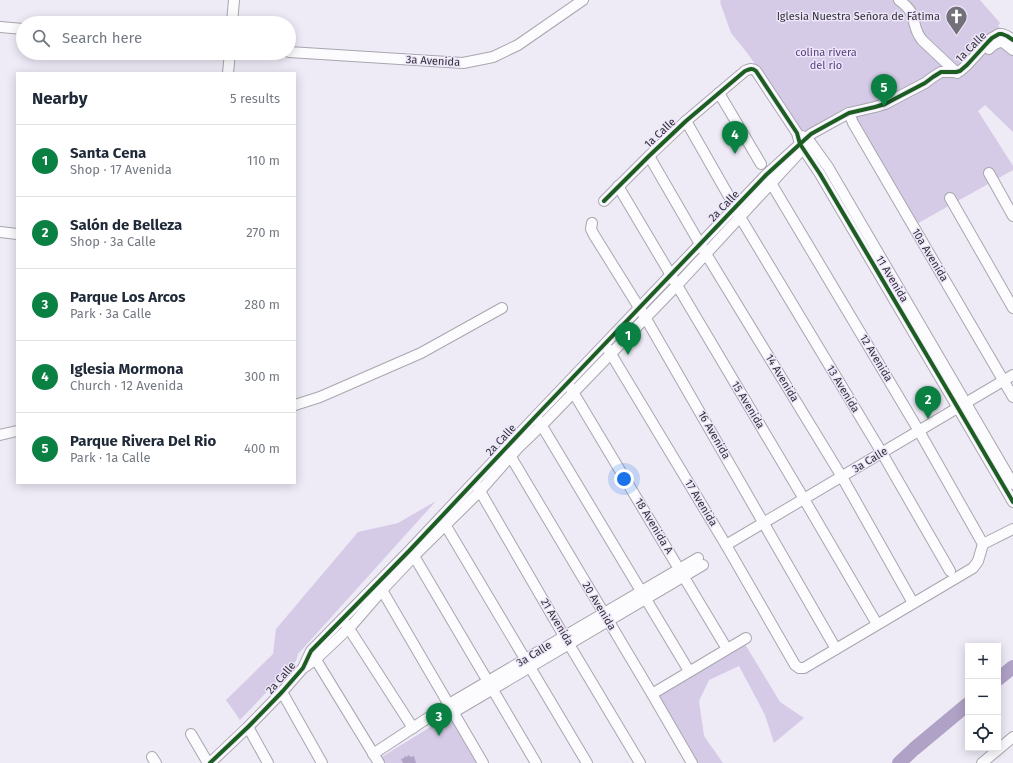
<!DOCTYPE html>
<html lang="en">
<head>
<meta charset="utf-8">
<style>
  body { margin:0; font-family:"Fira Sans",sans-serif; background:#f6f6f7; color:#1f2937 }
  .controls { position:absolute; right:12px; bottom:12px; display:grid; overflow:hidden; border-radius:0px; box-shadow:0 2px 10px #0003 }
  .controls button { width:36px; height:36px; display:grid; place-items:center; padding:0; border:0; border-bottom:1px solid #e0e1e3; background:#fff; color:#1f2937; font:20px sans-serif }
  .you { position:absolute; left:624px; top:479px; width:14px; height:14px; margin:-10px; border:3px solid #fff; border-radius:50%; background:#1a73e8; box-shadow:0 0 0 6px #1a73e833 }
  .badge { display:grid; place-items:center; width:26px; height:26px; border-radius:50%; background:#0b8043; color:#fff; font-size:13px; font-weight:700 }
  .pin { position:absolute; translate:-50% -33px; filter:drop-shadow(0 1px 2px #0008) }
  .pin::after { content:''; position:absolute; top:21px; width:14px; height:12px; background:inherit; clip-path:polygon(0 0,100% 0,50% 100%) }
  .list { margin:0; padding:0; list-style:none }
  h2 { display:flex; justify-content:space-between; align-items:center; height:52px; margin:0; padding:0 16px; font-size:17px }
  h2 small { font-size:13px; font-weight:400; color:#747a83 }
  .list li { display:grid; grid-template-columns:26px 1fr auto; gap:12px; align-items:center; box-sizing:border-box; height:72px; padding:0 16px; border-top:1px solid #e0e1e3 }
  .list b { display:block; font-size:15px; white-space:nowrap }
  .list p { margin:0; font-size:13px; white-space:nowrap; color:#747a83 }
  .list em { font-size:13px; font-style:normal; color:#747a83 }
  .icon { flex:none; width:22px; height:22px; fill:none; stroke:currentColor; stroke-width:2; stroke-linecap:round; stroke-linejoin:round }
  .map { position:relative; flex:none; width:1013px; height:763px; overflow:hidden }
  .search { position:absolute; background:#fff; box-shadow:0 2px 10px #0003; left:16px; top:16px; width:280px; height:44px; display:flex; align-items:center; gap:10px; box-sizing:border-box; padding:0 14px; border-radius:22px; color:#747a83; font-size:15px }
  .panel { position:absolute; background:#fff; box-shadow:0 2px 10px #0003; left:16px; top:72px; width:280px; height:412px; border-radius:0px }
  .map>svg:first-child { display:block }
</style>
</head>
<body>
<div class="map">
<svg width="1013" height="763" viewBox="0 0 1013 763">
  <rect width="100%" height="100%" fill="#eeeaf6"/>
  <g fill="#d5cbe7">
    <path d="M721,0H899L908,1L907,0H980L1000,23L998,26L1013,40V132L985,105L978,111L1013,166V170L913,226L850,111L811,134L801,129L748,54L731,33L720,2Z"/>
    <path d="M436,501L298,654L296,661L240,720L226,700L273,654L276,629L358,532L398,523Z"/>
    <path d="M743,641L780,702L804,718L774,743L765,715L739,666L709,680L699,701L704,736L723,763H696L658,694Z"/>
    <path d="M450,715L477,763H383L380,758Z"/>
  </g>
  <path fill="#afa2c6" d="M408,755L411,757L414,756L416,763H403L401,759L404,758L405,756L407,757Z"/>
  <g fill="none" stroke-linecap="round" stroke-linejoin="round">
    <g stroke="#afa2c6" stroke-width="14">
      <path d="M998,679L1013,667"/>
      <path d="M899,763L914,749L968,704"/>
    </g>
    <defs>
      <g id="minor">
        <path d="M899,0C904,4 910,8 912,15C916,25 914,30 922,40L957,73"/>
        <path d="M232,23L234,0"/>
        <path d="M0,27L23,29"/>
        <path d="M989,49C993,44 997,42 1003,42L1013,50"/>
        <path d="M289,52L463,63L493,57L518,45L583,0"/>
        <path d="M228,73L230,53"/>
        <path d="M719,93L761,164"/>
        <path d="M849,113L853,123L1013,397"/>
        <path d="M686,121L731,200"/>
        <path d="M802,136L806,138L810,142L828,167L1013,484"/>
        <path d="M649,156L700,244L842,477L913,603"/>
        <path d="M989,173L1013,216"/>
        <path d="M768,178L919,431L983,544"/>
        <path d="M618,186L804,499L877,624"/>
        <path d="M950,198L1013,308"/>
        <path d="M604,201L649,156L686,121L745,71C750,69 752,68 756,71L797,133L800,144L820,174L958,408L1013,502"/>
        <path d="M737,212L882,453L950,571"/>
        <path d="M592,223L591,229L594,235L645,317L836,649"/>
        <path d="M0,232L17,234"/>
        <path d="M608,349L726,545L795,665L799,668H804L973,568L978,561L983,544L1013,529"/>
        <path d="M570,387L727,649"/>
        <path d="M295,405L320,397L421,353L502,308"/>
        <path d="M539,421L689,671"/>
        <path d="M0,435L17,431"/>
        <path d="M508,452L652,694L692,763"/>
        <path d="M477,486L564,636L640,763"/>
        <path d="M443,521L587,763"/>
        <path d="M726,545L1013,375"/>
        <path d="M411,551L536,763"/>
        <path d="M379,585L483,763"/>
        <path d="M346,624L413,728"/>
        <path d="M313,655L379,763"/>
        <path d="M305,667L316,659L352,625L385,587L417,553L480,491L518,448L545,422L680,282L799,153"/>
        <path d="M282,692L322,763"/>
        <path d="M652,694L746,638"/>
        <path d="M454,712L703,565"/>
        <path d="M248,727L268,763"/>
        <path d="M191,734L208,763"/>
        <path d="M373,754L449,704L698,558"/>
        <path d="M152,757L156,763"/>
        <path d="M210,763L248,727L282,692L303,668L311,651L410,550L536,416L766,175L811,134L829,124L849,113L875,107L885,104L925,83L933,77L941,72H956L960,71L967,65L988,42L992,38L999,34H1002L1007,36L1013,40"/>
        <path d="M982,763L1013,737"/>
      </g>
    </defs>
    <use href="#minor" stroke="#a9a6ae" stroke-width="12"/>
    <use href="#minor" stroke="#fcfcfe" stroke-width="10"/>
    <defs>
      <g id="cycleway">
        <path d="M604,201L649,156L686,121L745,71C750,69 752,68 756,71L797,133L800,144L820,174L958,408L1013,502"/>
        <path d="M210,763L248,727L282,692L303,668L311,651L410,550L536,416L766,175L811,134L829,124L849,113L875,107L885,104L925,83L933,77L941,72H956L960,71L967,65L988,42L992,38L999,34H1002L1007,36L1013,40"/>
      </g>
    </defs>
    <use href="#cycleway" stroke="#ede6fa" stroke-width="6"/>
    <use href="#cycleway" stroke="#1b5e20" stroke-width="4"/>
  </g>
  <defs>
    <symbol id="church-pin" viewBox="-11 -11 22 30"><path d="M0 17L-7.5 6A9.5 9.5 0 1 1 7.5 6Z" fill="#747079" stroke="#ede6fa"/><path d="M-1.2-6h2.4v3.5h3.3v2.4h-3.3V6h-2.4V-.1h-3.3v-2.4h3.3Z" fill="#fff"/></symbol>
  </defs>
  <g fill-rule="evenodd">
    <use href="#church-pin" x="944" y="4" width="25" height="34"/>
  </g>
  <g text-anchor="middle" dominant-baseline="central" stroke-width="3" stroke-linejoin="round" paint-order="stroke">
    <g font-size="11" fill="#322f36" stroke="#ede6fa" text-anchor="end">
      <text x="940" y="16">Iglesia Nuestra Señora de Fátima</text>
    </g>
    <g font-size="11" fill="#322f36" stroke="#ede6fa">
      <text transform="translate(971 47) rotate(-45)">1a Calle</text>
      <text transform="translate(433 61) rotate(3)">3a Avenida</text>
      <text transform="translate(660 133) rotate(-43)">1a Calle</text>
      <text transform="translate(724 206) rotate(-46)">2a Calle</text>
      <text transform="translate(930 255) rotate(59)">10a Avenida</text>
      <text transform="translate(892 279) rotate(59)">11 Avenida</text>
      <text transform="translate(876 358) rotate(59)">12 Avenida</text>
      <text transform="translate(782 378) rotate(59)">14 Avenida</text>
      <text transform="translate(843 389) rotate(59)">13 Avenida</text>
      <text transform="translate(748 405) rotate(59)">15 Avenida</text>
      <text transform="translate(714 435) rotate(60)">16 Avenida</text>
      <text transform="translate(501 440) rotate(-47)">2a Calle</text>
      <text transform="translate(870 460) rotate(-31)">3a Calle</text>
      <text transform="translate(701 503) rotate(59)">17 Avenida</text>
      <text transform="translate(654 526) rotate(59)">18 Avenida A</text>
      <text transform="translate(599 606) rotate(59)">20 Avenida</text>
      <text transform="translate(557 622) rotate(59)">21 Avenida</text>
      <text transform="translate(534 654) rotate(-31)">3a Calle</text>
      <text transform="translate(281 678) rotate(-49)">2a Calle</text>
    </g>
    <g font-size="11" fill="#5b417e" stroke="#ede6fa">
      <text x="826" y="52">colina rivera<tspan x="826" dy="13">del rio</tspan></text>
    </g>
  </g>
</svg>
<div class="controls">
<button>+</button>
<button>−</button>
<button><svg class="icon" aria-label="locate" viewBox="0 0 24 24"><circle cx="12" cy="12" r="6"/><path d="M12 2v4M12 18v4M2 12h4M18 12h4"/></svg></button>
</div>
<div class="you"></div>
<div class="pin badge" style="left:628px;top:355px">1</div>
<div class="pin badge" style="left:928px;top:419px">2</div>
<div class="pin badge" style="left:439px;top:736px">3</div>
<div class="pin badge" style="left:735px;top:154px">4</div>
<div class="pin badge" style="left:884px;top:107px">5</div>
<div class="search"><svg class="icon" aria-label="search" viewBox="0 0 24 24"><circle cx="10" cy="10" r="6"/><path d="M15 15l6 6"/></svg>Search here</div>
<section class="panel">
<h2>Nearby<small>5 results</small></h2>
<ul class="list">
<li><span class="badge">1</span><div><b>Santa Cena</b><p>Shop · 17 Avenida</p></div><em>110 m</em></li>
<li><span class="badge">2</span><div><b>Salón de Belleza</b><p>Shop · 3a Calle</p></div><em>270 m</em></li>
<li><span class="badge">3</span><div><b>Parque Los Arcos</b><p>Park · 3a Calle</p></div><em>280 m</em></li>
<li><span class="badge">4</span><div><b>Iglesia Mormona</b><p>Church · 12 Avenida</p></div><em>300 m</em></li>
<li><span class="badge">5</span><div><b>Parque Rivera Del Rio</b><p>Park · 1a Calle</p></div><em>400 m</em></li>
</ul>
</section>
</div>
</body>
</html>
